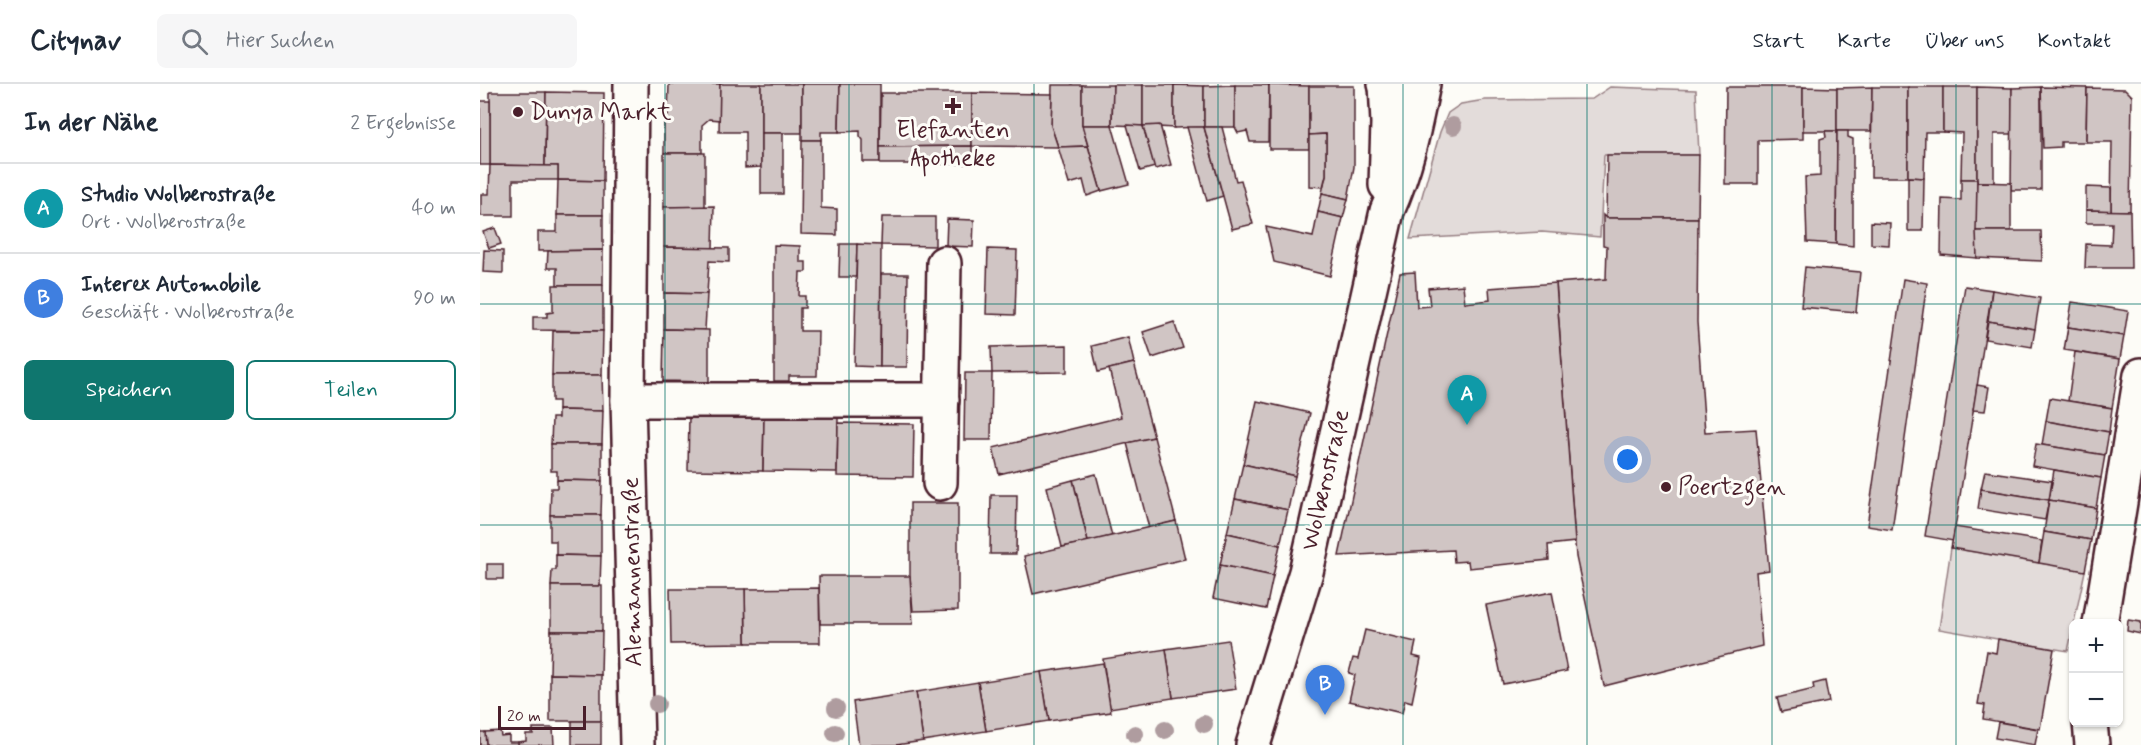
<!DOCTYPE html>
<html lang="de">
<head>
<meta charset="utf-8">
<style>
  body { margin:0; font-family:Mynerve,sans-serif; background:#f6f6f7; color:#1f2937 }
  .controls { position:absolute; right:18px; bottom:18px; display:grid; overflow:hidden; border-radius:9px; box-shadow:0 2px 4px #0004 }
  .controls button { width:54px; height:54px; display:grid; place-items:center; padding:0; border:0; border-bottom:2px solid #e0e1e3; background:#fff; color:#1f2937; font:30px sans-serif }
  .scale { position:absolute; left:18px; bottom:15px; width:88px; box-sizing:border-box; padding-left:6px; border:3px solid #4a1f2b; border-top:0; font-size:16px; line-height:21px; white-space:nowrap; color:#4a1f2b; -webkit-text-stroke:4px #fdfcf7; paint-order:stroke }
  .you { position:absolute; left:1148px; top:376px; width:21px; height:21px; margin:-15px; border:4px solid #fff; border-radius:50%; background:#1a73e8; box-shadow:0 0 0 9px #1a73e833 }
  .badge { display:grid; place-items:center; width:39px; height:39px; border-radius:50%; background:#0f766e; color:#fff; font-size:20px; font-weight:700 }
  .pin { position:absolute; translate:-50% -50px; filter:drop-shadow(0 2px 3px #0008) }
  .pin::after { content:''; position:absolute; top:32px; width:21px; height:18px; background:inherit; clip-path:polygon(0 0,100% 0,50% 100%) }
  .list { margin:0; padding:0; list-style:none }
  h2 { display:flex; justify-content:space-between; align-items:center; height:78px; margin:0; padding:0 24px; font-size:26px }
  h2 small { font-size:20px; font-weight:400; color:#747a83 }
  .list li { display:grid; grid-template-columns:39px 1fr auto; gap:18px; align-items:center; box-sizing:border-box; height:90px; padding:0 24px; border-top:2px solid #e0e1e3 }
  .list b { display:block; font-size:22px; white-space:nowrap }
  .list p { margin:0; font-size:20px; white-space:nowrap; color:#747a83 }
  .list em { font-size:20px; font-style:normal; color:#747a83 }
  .actions { display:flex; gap:12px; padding:18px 24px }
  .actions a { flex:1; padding:14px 0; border:2px solid #0f766e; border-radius:9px; text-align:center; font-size:21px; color:#0f766e }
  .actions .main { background:#0f766e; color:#fff }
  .icon { flex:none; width:33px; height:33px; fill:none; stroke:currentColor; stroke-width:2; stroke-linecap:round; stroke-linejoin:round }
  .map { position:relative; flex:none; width:1661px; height:661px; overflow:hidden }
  header { display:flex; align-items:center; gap:36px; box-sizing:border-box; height:84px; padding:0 30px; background:#fff; border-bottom:2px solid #e0e1e3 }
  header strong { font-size:28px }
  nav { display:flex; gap:33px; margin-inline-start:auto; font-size:21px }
  .search { width:420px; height:54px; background:#f6f6f7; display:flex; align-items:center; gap:15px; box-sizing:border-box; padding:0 21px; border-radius:9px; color:#747a83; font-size:22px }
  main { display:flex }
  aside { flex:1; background:#fff }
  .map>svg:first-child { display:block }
</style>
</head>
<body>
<header>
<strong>Citynav</strong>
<div class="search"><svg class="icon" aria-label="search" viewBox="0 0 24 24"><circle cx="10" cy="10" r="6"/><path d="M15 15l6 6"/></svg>Hier suchen</div>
<nav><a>Start</a><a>Karte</a><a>Über uns</a><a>Kontakt</a></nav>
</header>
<main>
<aside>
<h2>In der Nähe<small>2 Ergebnisse</small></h2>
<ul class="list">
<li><span class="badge" style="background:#0f9aa8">A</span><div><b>Studio Wolberostraße</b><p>Ort · Wolberostraße</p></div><em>40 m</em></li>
<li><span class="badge" style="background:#3f7fe0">B</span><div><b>Interex Automobile</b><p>Geschäft · Wolberostraße</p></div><em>90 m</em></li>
</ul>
<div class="actions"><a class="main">Speichern</a><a>Teilen</a></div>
</aside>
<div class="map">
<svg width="1661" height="661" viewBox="0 0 1661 661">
  <rect width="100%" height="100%" fill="#fdfcf7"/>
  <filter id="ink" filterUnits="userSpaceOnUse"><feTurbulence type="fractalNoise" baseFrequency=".0167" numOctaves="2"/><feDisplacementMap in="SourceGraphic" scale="12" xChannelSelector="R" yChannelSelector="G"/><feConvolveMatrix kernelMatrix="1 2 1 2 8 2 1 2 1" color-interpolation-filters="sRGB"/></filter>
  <g filter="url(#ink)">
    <g fill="#e3dcda" stroke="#967e82" stroke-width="1.5">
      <path d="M1130,3L1216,6L1219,71H1124L1120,153L1062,148L930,155L960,48L968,29L981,20L1005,16L1112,15Z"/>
      <path d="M1471,464L1605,487L1588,567L1459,545Z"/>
    </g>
    <g fill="#d0c5c4" stroke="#4a1f2b" stroke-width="1.5">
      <path d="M189,0H240V36L229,35L222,41V69H184V32H188Z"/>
      <path d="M240,0H281V83L265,84V48H239Z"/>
      <rect x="281" y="0" width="41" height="49"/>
      <path d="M322,0H360L359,48H341V56H322Z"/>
      <path d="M360,0H400V78H383V56L380,52V47L359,48Z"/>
      <path d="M572,1H602V41L608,62L578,63L571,42Z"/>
      <path d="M602,1H633L632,41H602Z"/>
      <path d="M633,1H663V42L632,41Z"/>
      <path d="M663,1H694V44L663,42Z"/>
      <path d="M694,1L724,2V43L694,44Z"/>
      <path d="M755,1V43H724V2Z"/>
      <path d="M755,1H789L788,58H770L767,47L758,49L755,43Z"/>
      <path d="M789,1L829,2V65H789Z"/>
      <path d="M829,2H874V83L868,115L842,109L846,91V50L829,51Z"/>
      <path d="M1246,3H1323V55L1278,56V100H1245Z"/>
      <path d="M1323,3L1357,4V47H1323Z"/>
      <path d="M1392,3L1391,47H1357V4Z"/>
      <path d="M1392,3H1428V93H1391Z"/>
      <path d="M1428,3H1463V48H1445L1444,94L1428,93Z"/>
      <path d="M1463,3H1497V95H1481L1482,49L1463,48Z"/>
      <path d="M1497,3L1532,4V50H1514V98H1497Z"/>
      <path d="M1561,3V106H1531L1532,4Z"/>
      <path d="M1561,3L1607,4L1606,58H1581V63L1563,64Z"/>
      <path d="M1607,4L1645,5L1652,12L1650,127H1631L1632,58H1606Z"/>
      <path d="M10,8H66L65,82L10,81Z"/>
      <path d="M66,8L124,9L123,97L78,96V82H65Z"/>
      <path d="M401,9H492V62L400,63Z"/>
      <path d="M492,9L572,10L571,42L578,63L492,62Z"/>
      <rect x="0" y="17" width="10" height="64"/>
      <path d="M602,41H632L649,100L621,107Z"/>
      <path d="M647,41L663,42L675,83L660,87Z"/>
      <path d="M680,41L691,81L675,85L663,42Z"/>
      <path d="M707,43H724L743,112L727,117Z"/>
      <path d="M724,43H742L756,97L761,96L773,140L752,145Z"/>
      <path d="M1345,47H1357L1356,160L1327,158L1325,93L1340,92V55L1346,53Z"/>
      <path d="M1357,47H1368V53L1373,55V162L1356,160Z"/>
      <rect x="281" y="49" width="22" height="61"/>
      <path d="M846,50V91L843,103L829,102V51Z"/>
      <path d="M322,56H341V124L357,125V151L321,150Z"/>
      <path d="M492,62V80H400V63Z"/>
      <path d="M608,62L621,107L607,112L603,96L589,100L578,63Z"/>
      <rect x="184" y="69" width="41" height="54"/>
      <path d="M1127,71H1219L1218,134H1126Z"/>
      <path d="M10,81L78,82V96H33V132H1V110H9Z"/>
      <path d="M1428,93L1444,94L1443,147H1428Z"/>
      <path d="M1481,95H1497V174L1461,171L1462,115L1481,116Z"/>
      <path d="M78,96L123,97V131H77Z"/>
      <path d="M1497,98L1531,99V147H1496Z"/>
      <path d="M1606,103L1631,104V127L1606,126Z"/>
      <path d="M842,109L868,115L863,134L838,128Z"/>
      <path d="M234,122L233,164L184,163V123Z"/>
      <path d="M1606,126L1650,127L1651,184H1605L1606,160L1631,161L1632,139H1606Z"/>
      <path d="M838,128L863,134L850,192L794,178L786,143L833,153Z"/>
      <path d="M77,131H123V166L58,167V148H77Z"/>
      <path d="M1123,131L1126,134H1218L1217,238L1225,348L1276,345L1289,486L1276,488L1282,562L1124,602L1096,473L1076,199L1126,195L1127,162L1123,161Z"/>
      <path d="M402,133H455V162L401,161Z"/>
      <path d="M467,135L494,136L493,163L466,162Z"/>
      <path d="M1391,138L1410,139L1409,161L1391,160Z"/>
      <path d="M15,144L21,160L9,164L3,148Z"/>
      <path d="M1496,147H1561L1562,177L1497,174Z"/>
      <path d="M360,160H377L376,193H359Z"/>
      <path d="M377,160L401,161L400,283L374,282Z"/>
      <path d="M294,161L320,162V178H326V188H320L319,212H325V224H320V247H338L337,292H309V297H294Z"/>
      <path d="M184,163L249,164V178L229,177L227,210L184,209Z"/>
      <path d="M508,165L537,166L535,231L506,230Z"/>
      <path d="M4,166L23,167V189L3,188Z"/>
      <path d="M123,166V201H77V184H67L68,167Z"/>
      <path d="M1325,183L1380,188L1376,228L1321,223Z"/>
      <path d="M935,188L937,223L950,222L948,204L983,201L985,219L1010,216L1009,204L1076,199L1095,458L1068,461L1069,476L989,484L988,477L974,478L973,466L859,472L920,189Z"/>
      <path d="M401,190H428L427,283H400Z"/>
      <path d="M1423,195L1447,199L1412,446L1387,442Z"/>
      <path d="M73,201H123V247L53,246V233H67V229L73,228Z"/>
      <path d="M1485,202L1512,206L1473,457L1445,452Z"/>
      <path d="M1512,206L1560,214L1555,245L1508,237Z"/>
      <path d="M184,209L227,210L225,246L184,245Z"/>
      <path d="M1592,218L1648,227L1644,252L1588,243Z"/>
      <path d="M1508,237L1555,245L1552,263L1505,255Z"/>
      <path d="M694,238L703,264L672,274L663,248Z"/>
      <path d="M1588,243L1644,252L1640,275L1584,266Z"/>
      <path d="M184,245L229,246V298L183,297Z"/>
      <path d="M73,247H123L122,291H72Z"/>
      <path d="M648,253L654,279L618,288L612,262Z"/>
      <path d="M587,261V288L512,289L511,263Z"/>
      <path d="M1595,268L1640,275L1632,324L1588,317Z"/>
      <path d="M654,279L674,353L519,390L513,364L641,333L629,285Z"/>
      <path d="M485,289H512L511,356H484Z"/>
      <path d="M72,291H122L123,327L78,326V317H72Z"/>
      <path d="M1497,301L1509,303L1505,327L1493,326Z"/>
      <path d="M1570,314L1632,324L1629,348L1566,337Z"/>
      <path d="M777,317L830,329L815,392L763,380Z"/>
      <path d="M78,326L123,327L122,360H71L72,334H78Z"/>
      <path d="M209,332L284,333L283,387L208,386Z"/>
      <path d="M284,333L358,334L357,388L283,387Z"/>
      <path d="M1566,337L1629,348L1625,371L1562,361Z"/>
      <path d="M358,339L434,340L433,393L357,392Z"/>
      <path d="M674,353L696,437L669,444L647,359Z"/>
      <path d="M71,360H122V397L77,396V387H71Z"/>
      <path d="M1556,360L1625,371L1621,394L1552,382Z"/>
      <path d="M763,380L815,392L808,426L755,415Z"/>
      <path d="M1574,386L1621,394L1616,424L1569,416Z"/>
      <path d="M1505,387L1572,397L1569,416L1501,405Z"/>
      <path d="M616,390L632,452L608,458L593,396Z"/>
      <path d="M77,396L122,397L121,431H70L71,404H77Z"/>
      <path d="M593,396L608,458L582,463L567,403Z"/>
      <path d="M1501,405L1569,416L1565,436L1498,425Z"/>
      <path d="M511,411H537L536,470H510Z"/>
      <path d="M755,415L808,426L800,461L747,449Z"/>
      <path d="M1569,416L1616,424L1611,456L1564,448Z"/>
      <path d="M430,419H478V526L433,527L430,492Z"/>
      <path d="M70,431H121V472L76,471V457H70Z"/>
      <path d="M696,437L705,475L553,510L544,472Z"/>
      <path d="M1475,443L1562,457L1559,479L1471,464Z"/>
      <path d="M1564,448L1611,456L1605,487L1559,479Z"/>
      <path d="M747,449L800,461L793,492L740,481Z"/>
      <path d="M76,471L121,472L120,502H71L72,486H76Z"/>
      <rect x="7" y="480" width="16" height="15"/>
      <path d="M740,481L793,492L786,525L733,514Z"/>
      <path d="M339,492H430L433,540H340Z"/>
      <rect x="71" y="502" width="51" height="45"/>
      <path d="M339,504L340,559H266L265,505Z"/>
      <path d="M190,505H265L266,559L191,560Z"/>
      <path d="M1072,508L1087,587L1023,600L1006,521Z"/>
      <path d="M1648,536L1661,538V550L1647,547Z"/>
      <path d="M885,546L936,558L933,572L941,574L932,618L925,616L922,629L869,617L875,591L869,589L873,574L878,575Z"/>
      <path d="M71,547H122L121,591L70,590Z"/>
      <path d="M1518,555L1574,565L1560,645L1503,635L1505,621L1498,620L1507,567L1516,569Z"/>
      <path d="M748,556L756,605L693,614L686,565Z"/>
      <path d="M686,565L693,614L630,624L623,575Z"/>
      <path d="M623,579L631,628L569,637L561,588Z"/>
      <path d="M561,588L569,637L506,647L498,598Z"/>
      <path d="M70,590L121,591V637H70Z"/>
      <path d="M1345,597L1349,618L1301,628L1297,614L1334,605L1333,600Z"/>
      <path d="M498,598L506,647L443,657L436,608Z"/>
      <path d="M436,608L443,657L416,661H379L373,618Z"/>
      <rect x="92" y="637" width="29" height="24"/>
      <path d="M1518,638L1558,645L1555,661L1515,654Z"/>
      <path d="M53,644H73L74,661H38V658L46,657V650H53Z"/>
      <path d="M20,647L21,652L29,651V658H38V661H6L5,648Z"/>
      <path d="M0,648H5L6,661H0Z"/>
    </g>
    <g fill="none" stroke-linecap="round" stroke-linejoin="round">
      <defs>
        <g id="minor">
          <path d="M151,0L148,316L157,661"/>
          <path d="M906,0L908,39L906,101"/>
          <path d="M148,316H462"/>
          <path d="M460,399L464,179"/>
          <path d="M1620,540L1661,291"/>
          <path d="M1610,638L1612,661"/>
          <path d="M773,661L826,488L907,127C926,85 934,45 943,0"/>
        </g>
        <path id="major" d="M905,0L924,4L940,0"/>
      </defs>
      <use href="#minor" stroke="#4a1f2b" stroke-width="38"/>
      <use href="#major" stroke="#4a1f2b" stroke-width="38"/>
      <use href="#minor" stroke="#fdfcf7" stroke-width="33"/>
      <use href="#major" stroke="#fdfcf7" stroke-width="33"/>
    </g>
    <g fill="#af9c9f">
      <circle cx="973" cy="42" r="9"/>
      <circle cx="177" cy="620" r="9"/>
      <circle cx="356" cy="624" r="9"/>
      <circle cx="724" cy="640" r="9"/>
      <circle cx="685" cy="646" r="9"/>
      <circle cx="355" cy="649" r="9"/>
      <circle cx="655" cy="650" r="9"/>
    </g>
  </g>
  <path fill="none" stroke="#0f766e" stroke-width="1.5" stroke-opacity="0.55" d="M185,0V661M369,0V661M554,0V661M738,0V661M923,0V661M1107,0V661M1292,0V661M1476,0V661M0,220H1661M0,441H1661"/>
  <g fill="#4a1f2b" stroke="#fdfcf7" stroke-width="2">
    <path d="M470 13h6v6h6v6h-6v6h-6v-6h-6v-6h6z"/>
    <circle cx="38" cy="28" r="6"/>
    <circle cx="1186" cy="403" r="6"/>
  </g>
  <g text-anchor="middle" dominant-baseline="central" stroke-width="6" stroke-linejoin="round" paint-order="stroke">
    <g font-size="24" fill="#4a1f2b" stroke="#fdfcf7" text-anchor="start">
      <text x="50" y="28">Dunya Markt</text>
      <text x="473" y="46" text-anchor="middle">Elefanten<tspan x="473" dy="28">Apotheke</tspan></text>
      <text x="1198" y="403">Poertzgen</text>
    </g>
    <g font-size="24" fill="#4a1f2b" stroke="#fdfcf7">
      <text transform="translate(846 396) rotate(-77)">Wolberostraße</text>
      <text transform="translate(153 488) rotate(-91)">Alemannenstraße</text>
    </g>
  </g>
</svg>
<div class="controls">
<button>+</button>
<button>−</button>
</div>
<div class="scale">20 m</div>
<div class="you"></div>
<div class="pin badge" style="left:987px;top:341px;background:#0f9aa8">A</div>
<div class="pin badge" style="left:845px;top:631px;background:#3f7fe0">B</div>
</div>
</main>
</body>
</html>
